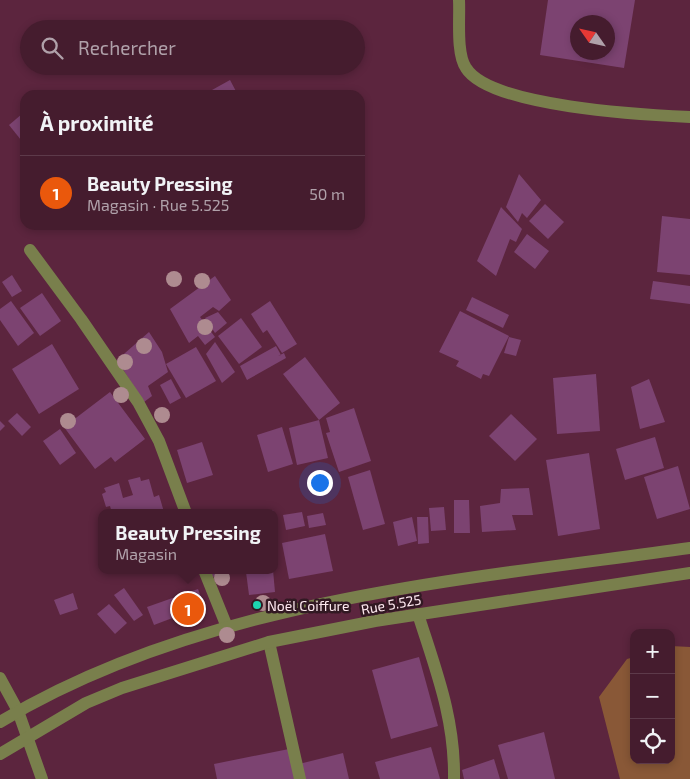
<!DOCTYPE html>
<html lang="fr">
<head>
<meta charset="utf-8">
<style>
  body { margin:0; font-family:"Exo 2",sans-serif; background:#4c2536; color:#f1f3f6 }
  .controls { position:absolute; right:15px; bottom:15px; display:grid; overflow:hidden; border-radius:10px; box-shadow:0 2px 8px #0003 }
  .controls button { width:45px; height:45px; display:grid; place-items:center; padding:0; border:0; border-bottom:1px solid #5d3a4a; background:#451c2e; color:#f1f3f6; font:25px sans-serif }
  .compass { position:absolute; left:570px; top:15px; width:45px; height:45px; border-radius:50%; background:#451c2e; box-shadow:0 2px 8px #0003; rotate:304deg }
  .you { position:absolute; left:319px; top:482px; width:18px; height:18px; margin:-12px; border:4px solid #fff; border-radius:50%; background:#1a73e8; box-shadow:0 0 0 8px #1a73e833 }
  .badge { display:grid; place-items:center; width:32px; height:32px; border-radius:50%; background:#ea580c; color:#fff; font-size:16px; font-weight:700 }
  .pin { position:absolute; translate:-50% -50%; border:2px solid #fff; box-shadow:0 1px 5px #0006 }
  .popup { position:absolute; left:98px; top:509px; width:180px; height:65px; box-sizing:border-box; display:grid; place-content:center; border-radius:10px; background:#451c2e; filter:drop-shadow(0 1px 4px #0005); font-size:16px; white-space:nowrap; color:#b0a1aa }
  .popup b { font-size:19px; color:#f1f3f6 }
  .popup::after { content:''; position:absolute; left:50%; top:100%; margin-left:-10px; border:10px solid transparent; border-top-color:#451c2e }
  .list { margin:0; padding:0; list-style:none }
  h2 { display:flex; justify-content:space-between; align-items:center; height:65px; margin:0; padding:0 20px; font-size:21px }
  h2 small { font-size:16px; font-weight:400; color:#b0a1aa }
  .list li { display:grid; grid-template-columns:32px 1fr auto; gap:15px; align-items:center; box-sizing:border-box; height:75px; padding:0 20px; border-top:1px solid #5d3a4a }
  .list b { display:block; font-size:19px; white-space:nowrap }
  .list p { margin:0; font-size:16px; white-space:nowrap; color:#b0a1aa }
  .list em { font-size:16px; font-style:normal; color:#b0a1aa }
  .icon { flex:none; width:28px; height:28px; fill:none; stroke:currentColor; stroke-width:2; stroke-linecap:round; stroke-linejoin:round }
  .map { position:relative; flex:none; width:690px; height:779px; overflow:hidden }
  .search { position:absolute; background:#451c2e; box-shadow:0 2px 8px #0003; left:20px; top:20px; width:345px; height:55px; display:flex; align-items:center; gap:12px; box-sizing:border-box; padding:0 18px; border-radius:28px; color:#b0a1aa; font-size:19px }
  .panel { position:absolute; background:#451c2e; box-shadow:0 2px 8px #0003; left:20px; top:90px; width:345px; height:140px; border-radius:15px }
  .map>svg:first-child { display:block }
</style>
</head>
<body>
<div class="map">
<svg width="690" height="779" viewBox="0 0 690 779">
  <rect width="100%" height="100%" fill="#5c253e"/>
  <path fill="#895837" d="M671,646L690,647V779H620L599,697L627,659L634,657V760H671Z"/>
  <g fill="#7c4371" fill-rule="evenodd">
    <path d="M548,0H635L624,68L540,55ZM578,22H608V52H578Z"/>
    <path d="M230,80L238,95H203Z"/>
    <path d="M22,114L25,119V145L9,125Z"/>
    <path d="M519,174L541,200L527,218L522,213L518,222L506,207Z"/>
    <path d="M545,204L564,222L548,239L529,221Z"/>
    <path d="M501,207L522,229L516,242L510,239L496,276L477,261Z"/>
    <path d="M662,216L690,219V275L657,272Z"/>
    <path d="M527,234L549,251L535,269L514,252Z"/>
    <path d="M12,275L22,291L12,297L2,282Z"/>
    <path d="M215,276L231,300L219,311L213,307L200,317L215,337L205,345L198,336L189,343L170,309Z"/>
    <path d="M653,281L690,286V304L650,299Z"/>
    <path d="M42,293L61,321L40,336L20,308Z"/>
    <path d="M472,297L509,315L503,328L466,310Z"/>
    <path d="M11,301L34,333L18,346L0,320V309Z"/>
    <path d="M270,301L297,344L282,353L267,330L263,333L251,314Z"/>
    <path d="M460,311L509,336L489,376L483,374L481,379L456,366L459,361L439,352Z"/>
    <path d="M218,312L227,323L215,333L205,318Z"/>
    <path d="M241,318L262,347L239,364L218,336Z"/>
    <path d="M149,332L162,352L168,372L148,386L152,396L144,402L117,360Z"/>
    <path d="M509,337L521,340L516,356L504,353Z"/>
    <path d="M215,342L235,372L222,383L206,354Z"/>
    <path d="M52,344L79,389L39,414L12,369Z"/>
    <path d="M276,346L281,355L278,356L284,353L286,358L247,380L240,366Z"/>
    <path d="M196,347L216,381L186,398L166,364Z"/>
    <path d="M305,357L340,403L319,420L283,374Z"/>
    <path d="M596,374L600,431L557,434L553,378Z"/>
    <path d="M171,379L181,398L170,404L160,385Z"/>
    <path d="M649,379L665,422L640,429L631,387Z"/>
    <path d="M110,392L145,439L115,462L111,457L95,469L64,427Z"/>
    <path d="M354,408L371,461L339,472L326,433L330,432L326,418Z"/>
    <path d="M17,413L31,427L22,436L8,421Z"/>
    <path d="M511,414L537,439L515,461L489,436Z"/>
    <path d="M319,420L328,458L297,465L289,428Z"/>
    <path d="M0,421L5,426L0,431Z"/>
    <path d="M282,427L293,464L268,472L257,435Z"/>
    <path d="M60,429L76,453L60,465L43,441Z"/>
    <path d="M655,437L664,468L625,480L616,449Z"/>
    <path d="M202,442L213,475L187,483L177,450Z"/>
    <path d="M589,453L600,529L558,536L546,460Z"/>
    <path d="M678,466L690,509L657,519L644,477Z"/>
    <path d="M370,470L385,524L363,530L348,477Z"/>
    <path d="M140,477L141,481L149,479L154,497L159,495L164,512L112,513L110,506L106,507L102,494L106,492L104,488L119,483L123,498L133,495L128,480Z"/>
    <path d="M529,488L533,515H512L516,530L482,532L480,506L500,503L501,489Z"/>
    <path d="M454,500H469L470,533H454Z"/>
    <path d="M444,507L446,530L431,531L429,508Z"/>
    <path d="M273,510L274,513H251V511Z"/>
    <path d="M302,512L305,526L286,530L283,515Z"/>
    <path d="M323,513L326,525L309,528L307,516Z"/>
    <path d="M412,517L417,541L398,546L393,522Z"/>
    <path d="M417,517H428L429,543L418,544Z"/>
    <path d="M325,534L333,571L289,579L282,543Z"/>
    <path d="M207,570H221L209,581Z"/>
    <path d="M273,570L275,592L249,595L246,572Z"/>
    <path d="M124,588L143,615L134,621L114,595Z"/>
    <path d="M198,589L204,606L154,625L147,607Z"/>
    <path d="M73,593L78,609L60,615L54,600Z"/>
    <path d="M109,604L127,623L115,634L97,614Z"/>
    <path d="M419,657L438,726L391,739L372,670Z"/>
    <path d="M544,732L555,779H508L498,745Z"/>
    <path d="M431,747L440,779H380L375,762Z"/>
    <path d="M289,749L295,779H217L214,764Z"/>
    <path d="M343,753L349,779H303L299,764Z"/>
    <path d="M494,759L500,779H464L462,770Z"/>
  </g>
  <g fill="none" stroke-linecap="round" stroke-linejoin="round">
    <g stroke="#797f4c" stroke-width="12">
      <path d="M459,0C460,18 456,53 466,68C490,107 645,115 690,117"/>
      <path d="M30,250L81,319L138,402L159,441L186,513"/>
      <path d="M204,570L227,627"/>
      <path d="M418,614C436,671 455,718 454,779"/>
      <path d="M269,642L300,779"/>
      <path d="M0,678L18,711L42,779"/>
      <path d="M0,722C202,600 461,580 690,548"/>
      <path d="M0,754L86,703L122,688L269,642L375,621L690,573"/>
    </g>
  </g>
  <g fill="#ae8b90">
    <circle cx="174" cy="279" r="8"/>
    <circle cx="202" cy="281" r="8"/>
    <circle cx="205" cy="327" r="8"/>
    <circle cx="144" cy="346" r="8"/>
    <circle cx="125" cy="362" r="8"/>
    <circle cx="121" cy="395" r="8"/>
    <circle cx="162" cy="415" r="8"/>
    <circle cx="68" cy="421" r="8"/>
    <circle cx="222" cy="578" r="8"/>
    <circle cx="263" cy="603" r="8"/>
    <circle cx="227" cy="635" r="8"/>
  </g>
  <circle fill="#1cd5b1" stroke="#321923" stroke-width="2" cx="257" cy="605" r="5"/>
  <g text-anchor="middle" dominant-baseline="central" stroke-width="5" stroke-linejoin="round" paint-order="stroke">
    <g font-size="14" fill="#fee9f0" stroke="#321923">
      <text transform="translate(391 604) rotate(-10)">Rue 5.525</text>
    </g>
    <g font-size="14" fill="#fee9f0" stroke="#321923" text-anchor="start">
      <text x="267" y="605">Noël Coiffure</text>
    </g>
  </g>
</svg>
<div class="controls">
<button>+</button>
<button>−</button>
<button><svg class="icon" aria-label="locate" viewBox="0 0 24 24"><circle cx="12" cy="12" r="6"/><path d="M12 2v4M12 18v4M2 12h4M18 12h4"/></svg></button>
</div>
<svg class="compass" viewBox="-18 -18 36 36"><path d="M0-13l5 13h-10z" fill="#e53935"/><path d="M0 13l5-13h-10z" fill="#b0a1aa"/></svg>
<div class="you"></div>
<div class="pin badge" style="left:188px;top:609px">1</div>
<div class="popup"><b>Beauty Pressing</b>Magasin</div>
<div class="search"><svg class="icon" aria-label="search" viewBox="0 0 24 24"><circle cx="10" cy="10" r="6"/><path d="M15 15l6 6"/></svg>Rechercher</div>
<section class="panel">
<h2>À proximité<small></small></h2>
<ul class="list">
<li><span class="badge">1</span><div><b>Beauty Pressing</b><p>Magasin · Rue 5.525</p></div><em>50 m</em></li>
</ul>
</section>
</div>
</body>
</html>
